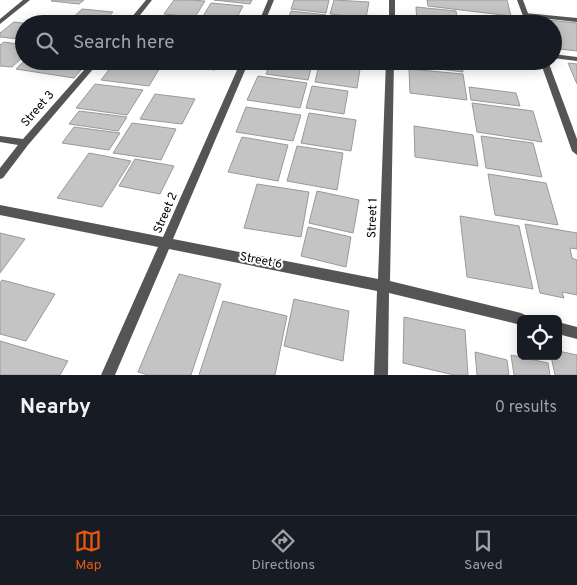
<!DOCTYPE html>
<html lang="en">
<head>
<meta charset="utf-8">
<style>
  body { margin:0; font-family:Overpass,sans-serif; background:#20242c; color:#f1f3f6 }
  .controls { position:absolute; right:15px; bottom:15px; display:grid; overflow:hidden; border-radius:8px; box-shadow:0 2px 12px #0003 }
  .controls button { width:45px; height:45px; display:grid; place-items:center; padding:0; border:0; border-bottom:1px solid #363941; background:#171b24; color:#f1f3f6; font:25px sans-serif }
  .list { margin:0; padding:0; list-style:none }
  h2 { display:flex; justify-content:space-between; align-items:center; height:65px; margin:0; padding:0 20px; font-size:21px }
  h2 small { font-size:16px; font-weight:400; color:#9ea1a6 }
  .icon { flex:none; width:28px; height:28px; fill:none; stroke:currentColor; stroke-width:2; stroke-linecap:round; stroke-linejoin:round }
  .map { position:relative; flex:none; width:577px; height:375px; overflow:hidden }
  .search { position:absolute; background:#171b24; box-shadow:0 2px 12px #0003; left:15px; right:15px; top:15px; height:55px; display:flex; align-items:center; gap:12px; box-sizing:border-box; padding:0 18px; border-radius:28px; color:#9ea1a6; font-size:19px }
  .sheet { height:140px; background:#171b24 }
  nav { display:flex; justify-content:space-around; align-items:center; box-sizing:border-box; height:70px; border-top:1px solid #363941; background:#171b24; font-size:14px; color:#9ea1a6 }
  nav a { display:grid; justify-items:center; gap:2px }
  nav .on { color:#ea580c }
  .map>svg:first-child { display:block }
</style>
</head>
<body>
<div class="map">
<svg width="577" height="375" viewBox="0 0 577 375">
  <rect width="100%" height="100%" fill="#fff"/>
  <g fill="#c4c4c4" stroke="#999">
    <path d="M52,0H84L79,4L51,1Z"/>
    <path d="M174,0H190L205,1L195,17L164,14Z"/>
    <path d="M214,0H252L250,4Z"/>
    <path d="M294,0H329L326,13L291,9Z"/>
    <path d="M334,0L369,2L366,18L330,14Z"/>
    <path d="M427,0H507L511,16L428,6Z"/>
    <path d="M211,3L243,6L235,21L202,18Z"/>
    <path d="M416,7L456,11L458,24L417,22Z"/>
    <path d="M82,9L113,12L102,24H66Z"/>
    <path d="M291,11L326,15L324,24H286Z"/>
    <path d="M159,16L193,19L190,24H153Z"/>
    <path d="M334,17L364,20L363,24H332Z"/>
    <path d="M548,20L577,23V51L560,49L553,33V24H549Z"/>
    <path d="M14,22L31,24H24V35L19,39L0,37V33Z"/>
    <path d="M4,42L24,45V56L12,67L0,66V45Z"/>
    <path d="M24,61H89L74,78L16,69Z"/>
    <path d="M116,61H135L162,64L149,86L101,80Z"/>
    <path d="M172,61H219L215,70L170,64Z"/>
    <path d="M271,61H313L308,80L266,74Z"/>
    <path d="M320,61L361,63L357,88L315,82Z"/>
    <path d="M416,61H461L463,72L416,66Z"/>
    <path d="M568,63L577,64V84Z"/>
    <path d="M409,69L463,74L467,100L410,93Z"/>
    <path d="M258,76L307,83L300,108L247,100Z"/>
    <path d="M95,84L143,90L127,115L76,108Z"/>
    <path d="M312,86L348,91L344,114L306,108Z"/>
    <path d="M469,87L516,93L520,106L471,100Z"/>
    <path d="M155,94L195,99L182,124L140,119Z"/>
    <path d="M472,103L533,111L542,142L477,132Z"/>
    <path d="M246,107L301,115L293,141L236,132Z"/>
    <path d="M79,111L127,117L118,131L69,124Z"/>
    <path d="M309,113L356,120L351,151L301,143Z"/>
    <path d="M132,123L176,129L161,160L113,153Z"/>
    <path d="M414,126L473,135L478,166L415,157Z"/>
    <path d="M74,127L120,133L109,150L62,143Z"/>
    <path d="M481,136L533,143L542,177L486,168Z"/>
    <path d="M242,137L288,145L278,181L228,172Z"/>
    <path d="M297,146L343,153L337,190L287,181Z"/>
    <path d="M89,153L131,161L102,207L57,198Z"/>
    <path d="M135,159L174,166L160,194L119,186Z"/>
    <path d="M488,174L546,183L558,225L495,215Z"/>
    <path d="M257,184L309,192L301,237L244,228Z"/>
    <path d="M317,191L359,200L353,233L309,223Z"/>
    <path d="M460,216L519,226L533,289L467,277Z"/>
    <path d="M525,224L577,233V249L570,248L572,258L577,260V295L562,292L564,298L540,293Z"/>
    <path d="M308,227L351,237L346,267L301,256Z"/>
    <path d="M0,233L25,239L0,273Z"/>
    <path d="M179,274L221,284L191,375H148L138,372Z"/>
    <path d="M2,280L55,294L26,341L0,334V283Z"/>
    <path d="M294,299L349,311L343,361L284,346Z"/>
    <path d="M223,301L287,316L275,375H199Z"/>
    <path d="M404,317L465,330L468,375H454L403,363Z"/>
    <path d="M0,341L68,361L60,375H0Z"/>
    <path d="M558,351L577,355V375H555L551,356H558Z"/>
    <path d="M475,352L507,360L509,375H477Z"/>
    <path d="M511,355L548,363L550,375H514Z"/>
  </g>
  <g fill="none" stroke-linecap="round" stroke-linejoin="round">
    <g fill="#555" fill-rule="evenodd">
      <path d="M23,0H30L0,24V19Z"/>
      <path d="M146,0H152L133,24H126Z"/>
      <path d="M268,0H274L264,24H258Z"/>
      <rect x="389" y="0" width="6" height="24"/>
      <path d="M525,13L577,18V22L523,16V14Z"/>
      <path d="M553,54L577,57V61L553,58Z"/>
      <path d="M92,61H100L28,145L3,178L0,179V168L18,145L0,142V136L23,139Z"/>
      <path d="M241,61H249L173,239L378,279L386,61H394L390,281L521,313L525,315L527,319H521V325L389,293L388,375H374L377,291L169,249L115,375H101L158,247L0,215V205L163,237Z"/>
      <path d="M558,322L577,327V339L558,334Z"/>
    </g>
    <g fill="#555" fill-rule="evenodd">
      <path d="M517,0H523L532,24H526Z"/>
      <path d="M540,61H548L577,139V155L572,151Z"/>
    </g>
  </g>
  <g text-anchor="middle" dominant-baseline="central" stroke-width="4" stroke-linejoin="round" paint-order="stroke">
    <g font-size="12" fill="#000" stroke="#fff">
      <text transform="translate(38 109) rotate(-49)">Street 3</text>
      <text transform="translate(166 213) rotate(-67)">Street 2</text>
      <text transform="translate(373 218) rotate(-88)">Street 1</text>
      <text transform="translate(261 261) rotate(11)">Street 6</text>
    </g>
  </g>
</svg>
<div class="controls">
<button><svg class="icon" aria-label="locate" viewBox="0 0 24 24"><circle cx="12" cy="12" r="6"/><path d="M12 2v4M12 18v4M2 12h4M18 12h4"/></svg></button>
</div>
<div class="search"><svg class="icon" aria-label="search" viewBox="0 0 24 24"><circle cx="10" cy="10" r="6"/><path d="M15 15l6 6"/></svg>Search here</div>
</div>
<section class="sheet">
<h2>Nearby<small>0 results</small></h2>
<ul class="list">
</ul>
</section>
<nav>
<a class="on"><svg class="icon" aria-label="map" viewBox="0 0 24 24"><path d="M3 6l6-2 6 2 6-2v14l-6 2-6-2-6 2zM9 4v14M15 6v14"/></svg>Map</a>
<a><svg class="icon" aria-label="directions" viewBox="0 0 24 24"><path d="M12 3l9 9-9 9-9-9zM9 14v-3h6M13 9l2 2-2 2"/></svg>Directions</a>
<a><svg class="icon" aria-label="saved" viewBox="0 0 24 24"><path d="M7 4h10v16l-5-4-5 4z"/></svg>Saved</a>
</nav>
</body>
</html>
